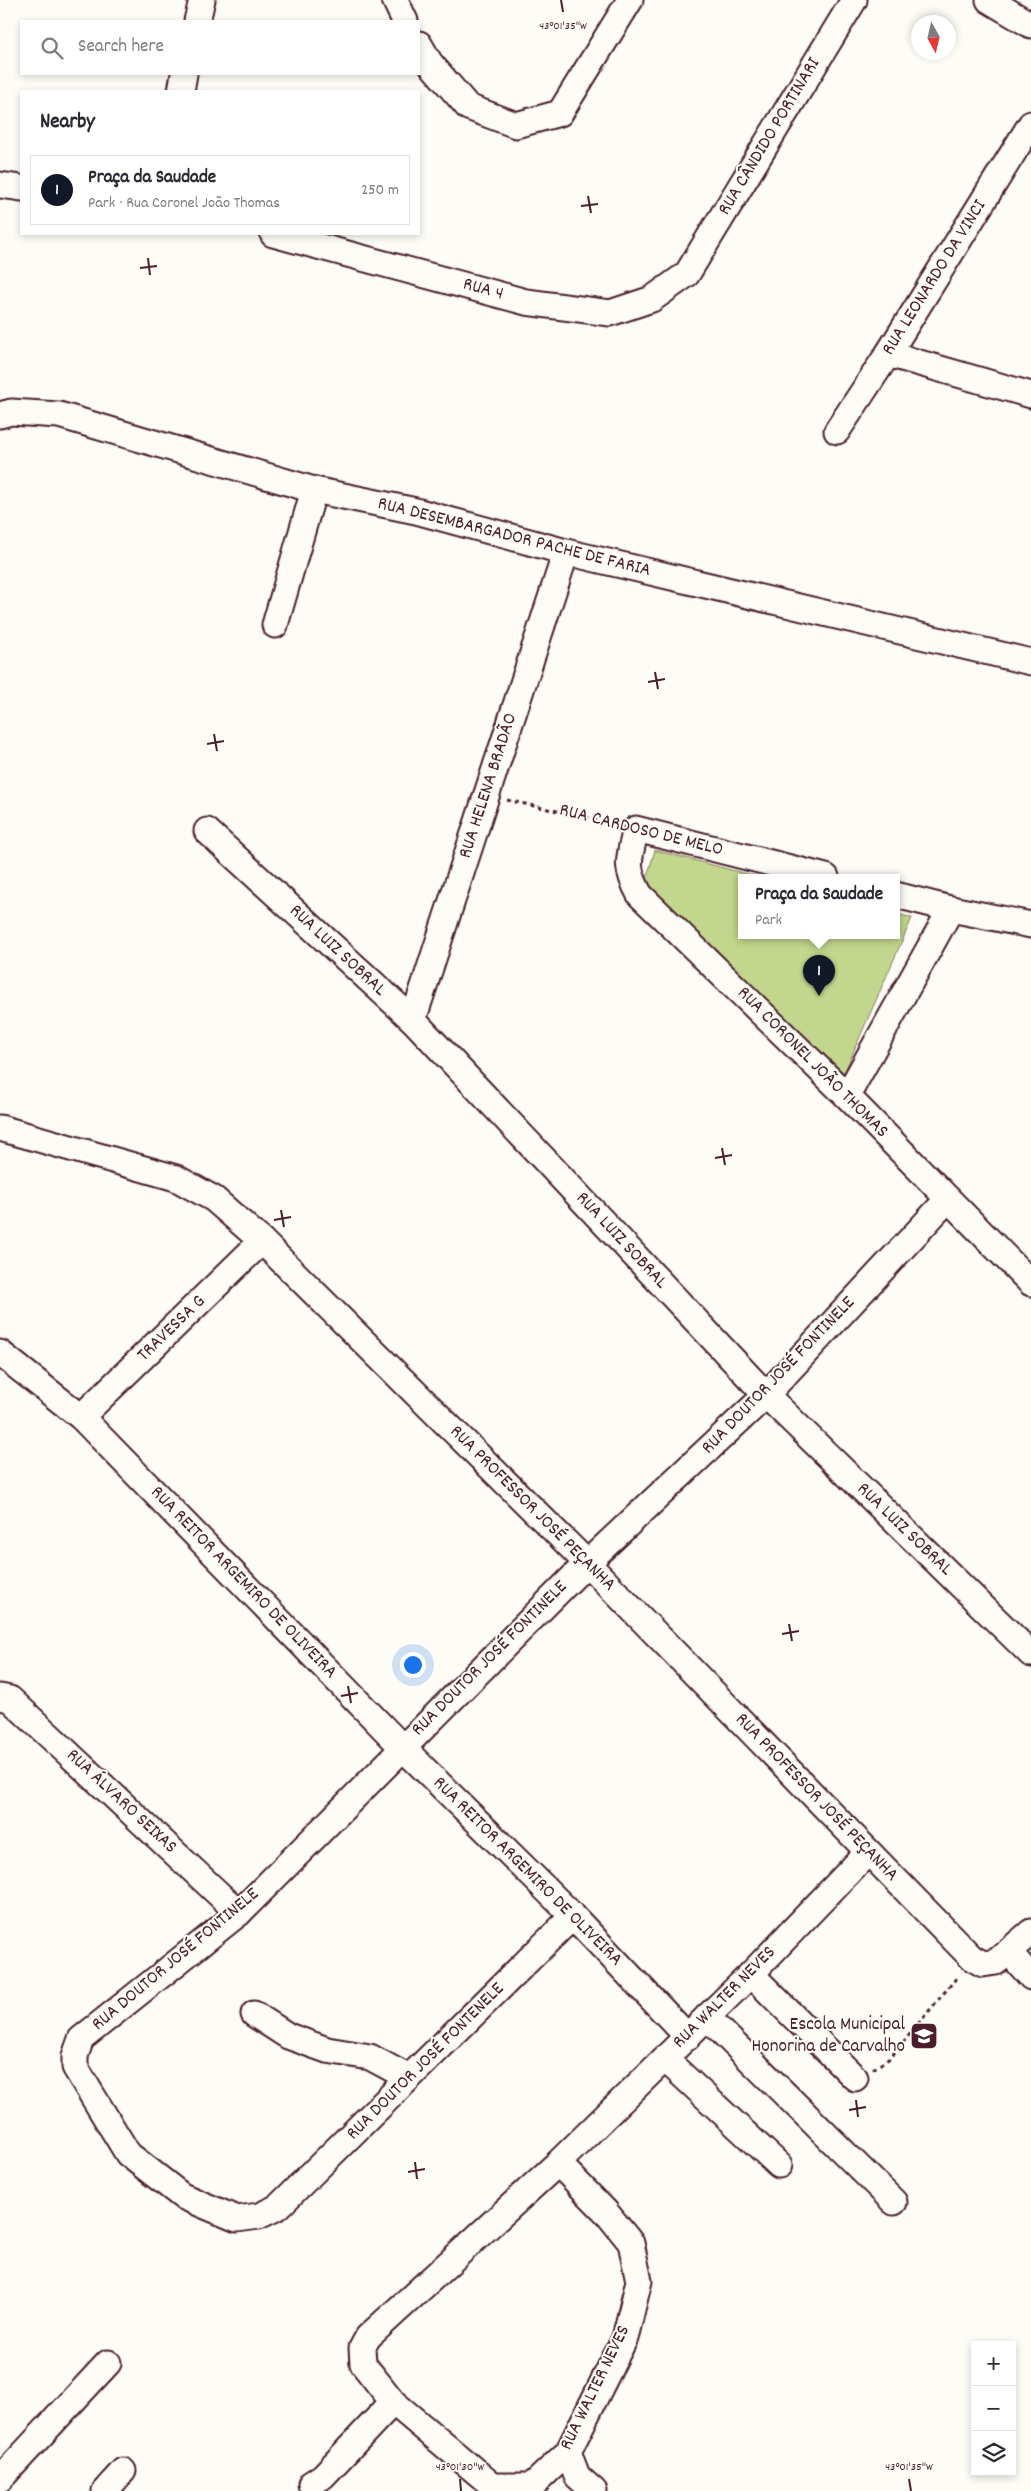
<!DOCTYPE html>
<html lang="en">
<head>
<meta charset="utf-8">
<style>
  body { margin:0; font-family:Dekko,sans-serif; background:#f2f2f3; color:#2b2b33 }
  .controls { position:absolute; right:15px; bottom:15px; display:grid; overflow:hidden; border-radius:0px; box-shadow:0 2px 8px #0003 }
  .controls button { width:45px; height:45px; display:grid; place-items:center; padding:0; border:0; border-bottom:1px solid #e1e1e2; background:#fff; color:#2b2b33; font:25px sans-serif }
  .compass { position:absolute; left:911px; top:15px; width:45px; height:45px; border-radius:50%; background:#fff; box-shadow:0 2px 8px #0003; rotate:172deg }
  .you { position:absolute; left:412px; top:1664px; width:18px; height:18px; margin:-12px; border:4px solid #fff; border-radius:50%; background:#1a73e8; box-shadow:0 0 0 8px #1a73e833 }
  .badge { display:grid; place-items:center; width:32px; height:32px; border-radius:50%; background:#111827; color:#fff; font-size:16px; font-weight:700 }
  .pin { position:absolute; translate:-50% -41px; filter:drop-shadow(0 1px 2px #0008) }
  .pin::after { content:''; position:absolute; top:26px; width:18px; height:15px; background:inherit; clip-path:polygon(0 0,100% 0,50% 100%) }
  .popup { position:absolute; left:738px; top:874px; width:162px; height:65px; box-sizing:border-box; display:grid; place-content:center; border-radius:0px; background:#fff; filter:drop-shadow(0 1px 4px #0005); font-size:16px; white-space:nowrap; color:#7c7c81 }
  .popup b { font-size:19px; color:#2b2b33 }
  .popup::after { content:''; position:absolute; left:50%; top:100%; margin-left:-10px; border:10px solid transparent; border-top-color:#fff }
  .list { margin:0; padding:0; list-style:none }
  h2 { display:flex; justify-content:space-between; align-items:center; height:65px; margin:0; padding:0 20px; font-size:21px }
  h2 small { font-size:16px; font-weight:400; color:#7c7c81 }
  .list li { display:grid; grid-template-columns:32px 1fr auto; gap:15px; align-items:center; box-sizing:border-box; height:70px; margin:0 10px 10px; padding:0 10px; border:1px solid #e1e1e2; border-radius:0px }
  .list b { display:block; font-size:19px; white-space:nowrap }
  .list p { margin:0; font-size:16px; white-space:nowrap; color:#7c7c81 }
  .list em { font-size:16px; font-style:normal; color:#7c7c81 }
  .icon { flex:none; width:28px; height:28px; fill:none; stroke:currentColor; stroke-width:2; stroke-linecap:round; stroke-linejoin:round }
  .map { position:relative; flex:none; width:1031px; height:2491px; overflow:hidden }
  .search { position:absolute; background:#fff; box-shadow:0 2px 8px #0003; left:20px; top:20px; width:400px; height:55px; display:flex; align-items:center; gap:12px; box-sizing:border-box; padding:0 18px; border-radius:0px; color:#7c7c81; font-size:19px }
  .panel { position:absolute; background:#fff; box-shadow:0 2px 8px #0003; left:20px; top:90px; width:400px; height:145px; border-radius:0px }
  .map>svg:first-child { display:block }
</style>
</head>
<body>
<div class="map">
<svg width="1031" height="2491" viewBox="0 0 1031 2491">
  <rect width="100%" height="100%" fill="#fdfcf7"/>
  <filter id="ink" filterUnits="userSpaceOnUse"><feTurbulence type="fractalNoise" baseFrequency=".02" numOctaves="2"/><feDisplacementMap in="SourceGraphic" scale="10" xChannelSelector="R" yChannelSelector="G"/><feConvolveMatrix kernelMatrix="1 2 1 2 8 2 1 2 1" color-interpolation-filters="sRGB"/></filter>
  <g filter="url(#ink)">
    <path fill="#c2d78d" stroke="#867b5c" d="M655,850L758,877H742V935H896L897,914L912,918L844,1073L644,887Z"/>
    <g fill="none" stroke-linecap="round" stroke-linejoin="round">
      <defs>
        <g id="minor">
          <path d="M395,0L405,21"/>
          <path d="M989,0L1031,25"/>
          <path d="M197,21L202,0"/>
          <path d="M419,44L430,63L468,107L516,125L560,113L630,0"/>
          <path d="M181,91L184,74"/>
          <path d="M0,185L21,188"/>
          <path d="M273,234L526,302L610,313L652,299L687,274L854,0"/>
          <path d="M888,354L1031,395"/>
          <path d="M0,415L11,412L59,415L314,490L416,511L566,552L1031,662"/>
          <path d="M837,431L888,354L1031,124"/>
          <path d="M275,625L314,490"/>
          <path d="M207,831L413,1020L766,1395L1031,1654"/>
          <path d="M826,877L636,829C629,859 624,866 640,895L847,1096L1031,1283"/>
          <path d="M896,895L951,909L1031,925"/>
          <path d="M413,1020L566,552"/>
          <path d="M847,1096L951,909"/>
          <path d="M0,1128L176,1178L214,1199L262,1241L587,1563L972,1958L983,1964L996,1962L1031,1932"/>
          <path d="M0,1353L81,1417L402,1747L573,1916L688,2037"/>
          <path d="M81,1417L262,1241"/>
          <path d="M0,1697L10,1699L239,1913"/>
          <path d="M573,1916L278,2207L259,2216L237,2219L182,2196L128,2154L75,2067V2056L81,2039L239,1913L587,1563L766,1395L947,1200"/>
          <path d="M1009,1952L1031,1977"/>
          <path d="M751,1974L855,2078"/>
          <path d="M254,2014L288,2036L327,2050L370,2057L409,2078"/>
          <path d="M707,2017L894,2202"/>
          <path d="M665,2059L779,2165"/>
          <path d="M558,2163L606,2212L631,2243L639,2281L625,2338L568,2452L532,2486H493L393,2402L363,2364L362,2348L368,2337L558,2163L751,1974L868,1852"/>
          <path d="M568,2452L577,2476L594,2491"/>
          <path d="M0,2479L108,2363"/>
          <path d="M311,2484L323,2476L393,2402"/>
          <path d="M105,2491L123,2471"/>
        </g>
      </defs>
      <use href="#minor" stroke="#4a1f2b" stroke-width="29"/>
      <g stroke="#4a1f2b" stroke-width="3" stroke-dasharray="4 4" stroke-linecap="butt">
        <path d="M507,800L616,824"/>
        <path d="M873,2069L890,2058L958,1976"/>
      </g>
      <use href="#minor" stroke="#fdfcf7" stroke-width="25"/>
    </g>
  </g>
  <path fill="none" stroke="#4a1f2b" stroke-width="2" d="M561,0L563,12M588,196L591,213M581,206L598,204M148,258L150,275M140,268L157,266M655,672L658,689M648,682L665,679M214,734L217,751M207,744L224,741M722,1148L725,1165M715,1158L732,1155M281,1210L284,1227M274,1220L291,1217M789,1624L792,1641M782,1634L799,1631M348,1686L351,1703M341,1696L358,1693M856,2100L858,2117M849,2110L866,2107M415,2162L417,2179M408,2172L425,2169M460,2479L461,2491M909,2479L911,2491"/>
  <defs>
    <symbol id="school-square" viewBox="-11 -11 22 22"><rect x="-9" y="-9" width="18" height="18" rx="4" fill="#4a1f2b" stroke="#fdfcf7"/><path d="M0-5L7-2L0 1L-7-2ZM-4 1L0 2.5L4 1V4Q0 6-4 4Z" fill="#fff"/></symbol>
  </defs>
  <g fill-rule="evenodd">
    <use href="#school-square" x="908" y="2020" width="32" height="32"/>
  </g>
  <g text-anchor="middle" dominant-baseline="central" stroke-width="4" stroke-linejoin="round" paint-order="stroke">
    <g font-size="19" fill="#4a1f2b" stroke="#fdfcf7">
      <text transform="translate(770 137) rotate(-59)">RUA CÂNDIDO PORTINARI</text>
      <text transform="translate(935 278) rotate(-58)">RUA LEONARDO DA VINCI</text>
      <text transform="translate(483 290) rotate(15)">RUA 4</text>
      <text transform="translate(514 538) rotate(14)">RUA DESEMBARGADOR PACHE DE FARIA</text>
      <text transform="translate(489 786) rotate(-72)">RUA HELENA BRADÃO</text>
      <text transform="translate(641 831) rotate(14)">RUA CARDOSO DE MELO</text>
      <text transform="translate(337 951) rotate(43)">RUA LUIZ SOBRAL</text>
      <text transform="translate(812 1063) rotate(45)">RUA CORONEL JOÃO THOMAS</text>
      <text transform="translate(621 1241) rotate(47)">RUA LUIZ SOBRAL</text>
      <text transform="translate(172 1329) rotate(-44)">TRAVESSA G</text>
      <text transform="translate(779 1376) rotate(-46)">RUA DOUTOR JOSÉ FONTINELE</text>
      <text transform="translate(532 1509) rotate(45)">RUA PROFESSOR JOSÉ PEÇANHA</text>
      <text transform="translate(904 1530) rotate(44)">RUA LUIZ SOBRAL</text>
      <text transform="translate(243 1583) rotate(46)">RUA REITOR ARGEMIRO DE OLIVEIRA</text>
      <text transform="translate(490 1659) rotate(-45)">RUA DOUTOR JOSÉ FONTINELE</text>
      <text transform="translate(816 1798) rotate(46)">RUA PROFESSOR JOSÉ PEÇANHA</text>
      <text transform="translate(121 1802) rotate(43)">RUA ÁLVARO SEIXAS</text>
      <text transform="translate(527 1872) rotate(45)">RUA REITOR ARGEMIRO DE OLIVEIRA</text>
      <text transform="translate(176 1960) rotate(-40)">RUA DOUTOR JOSÉ FONTINELE</text>
      <text transform="translate(725 1998) rotate(-45)">RUA WALTER NEVES</text>
      <text transform="translate(426 2062) rotate(-45)">RUA DOUTOR JOSÉ FONTENELE</text>
      <text transform="translate(596 2388) rotate(-64)">RUA WALTER NEVES</text>
    </g>
    <g font-size="19" fill="#4a1f2b" stroke="#fdfcf7" text-anchor="end">
      <text x="905" y="2025">Escola Municipal<tspan x="905" dy="22">Honorina de Carvalho</tspan></text>
    </g>
  </g>
  <g font-size="12" text-anchor="middle" fill="#4a1f2b" stroke="#fdfcf7" stroke-width="4" stroke-linejoin="round" paint-order="stroke">
    <text x="563" y="29">43°01'35"W</text>
    <text x="460" y="2470">43°01'30"W</text>
    <text x="909" y="2470">43°01'35"W</text>
  </g>
</svg>
<div class="controls">
<button>+</button>
<button>−</button>
<button><svg class="icon" aria-label="layers" viewBox="0 0 24 24"><path d="M12 4l9 5-9 5-9-5zM3 14l9 5 9-5"/></svg></button>
</div>
<svg class="compass" viewBox="-18 -18 36 36"><path d="M0-13l5 13h-10z" fill="#e53935"/><path d="M0 13l5-13h-10z" fill="#7c7c81"/></svg>
<div class="you"></div>
<div class="pin badge" style="left:819px;top:996px">1</div>
<div class="popup"><b>Praça da Saudade</b>Park</div>
<div class="search"><svg class="icon" aria-label="search" viewBox="0 0 24 24"><circle cx="10" cy="10" r="6"/><path d="M15 15l6 6"/></svg>Search here</div>
<section class="panel">
<h2>Nearby<small></small></h2>
<ul class="list">
<li><span class="badge">1</span><div><b>Praça da Saudade</b><p>Park · Rua Coronel João Thomas</p></div><em>250 m</em></li>
</ul>
</section>
</div>
</body>
</html>
